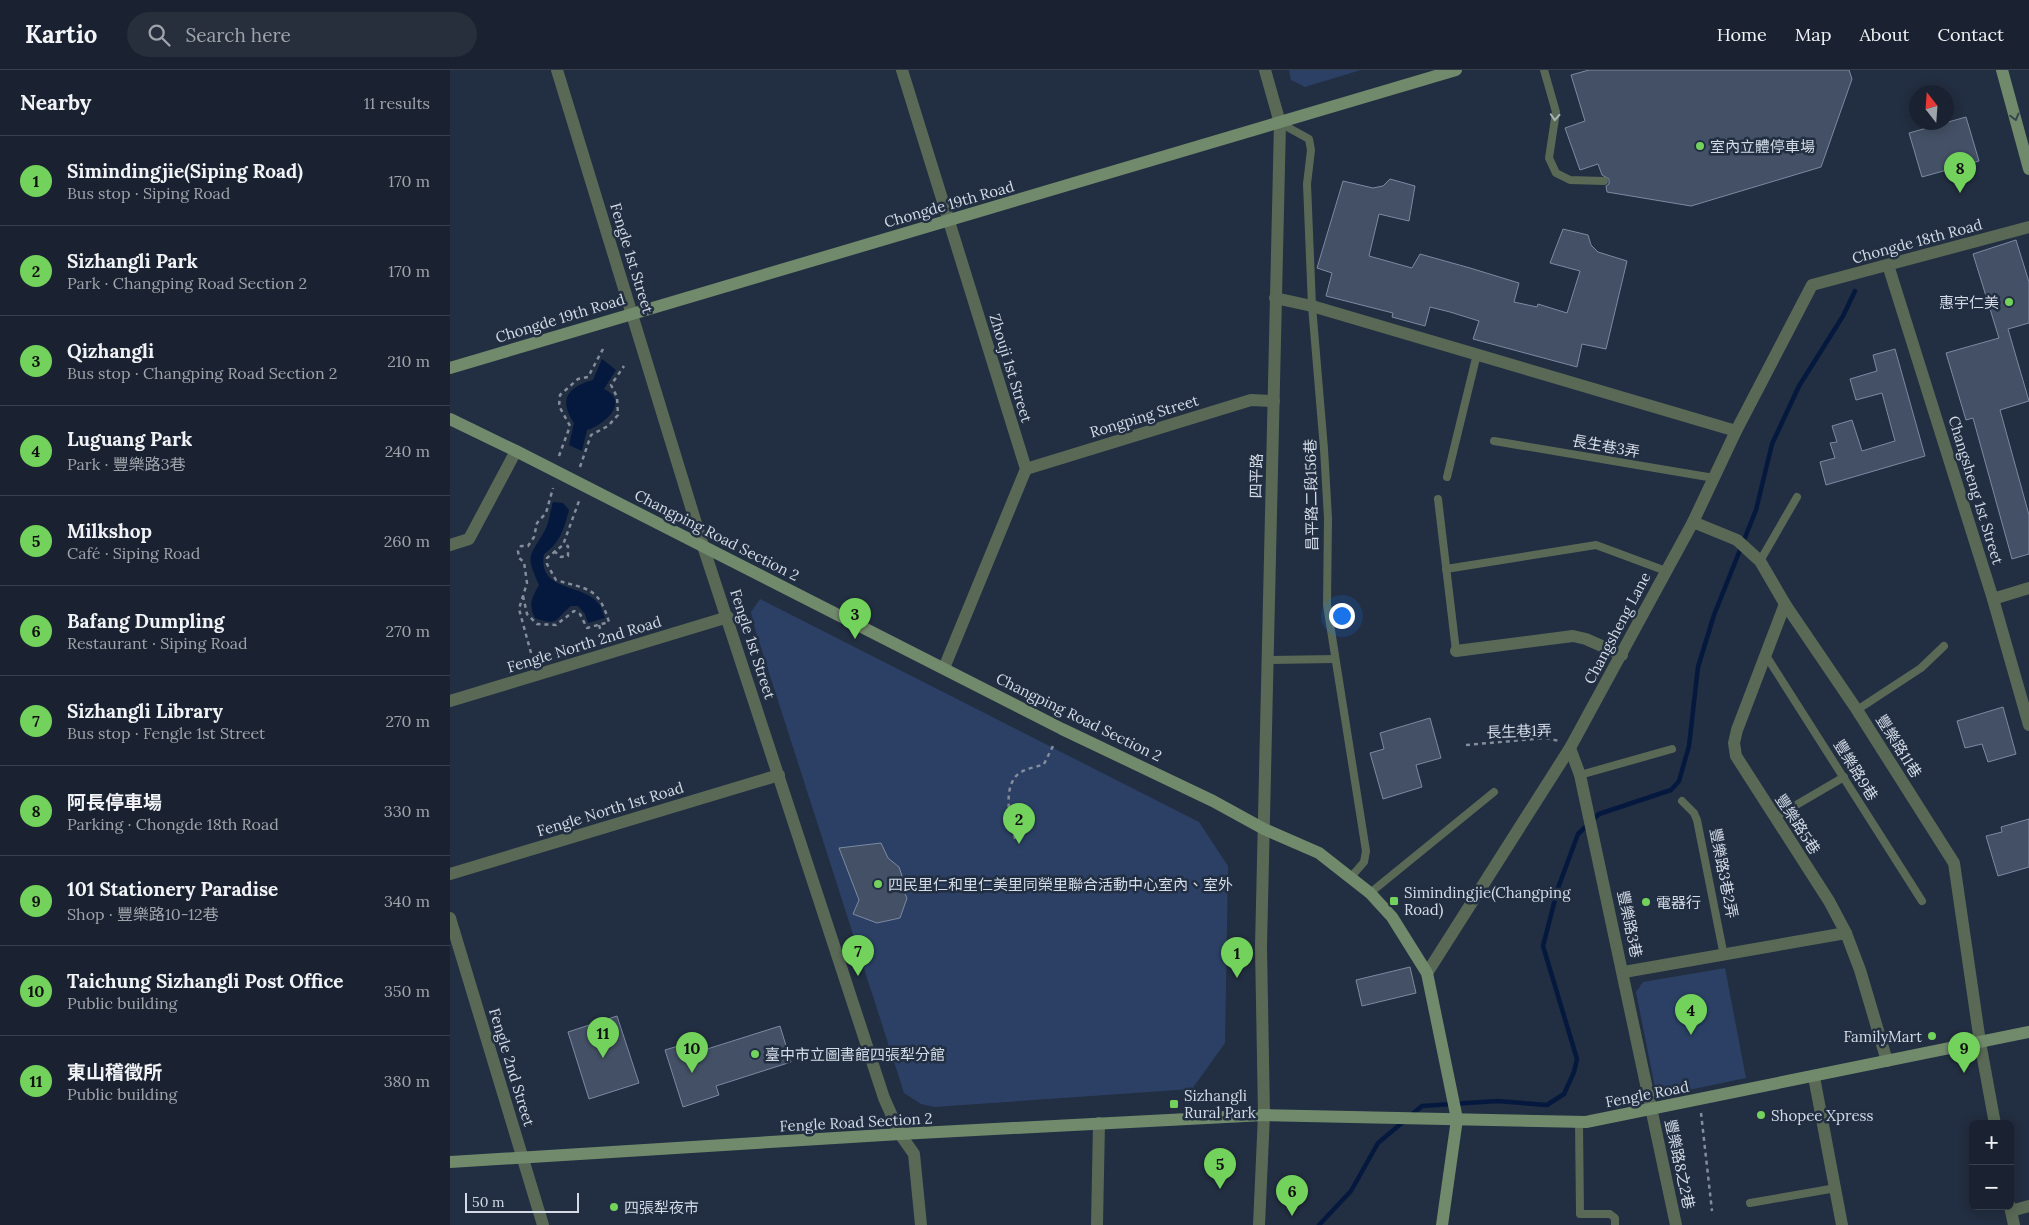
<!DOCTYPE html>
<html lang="en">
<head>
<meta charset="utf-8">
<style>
  body { margin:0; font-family:Lora,"Noto Sans TC",serif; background:#272f3d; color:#f1f3f6 }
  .controls { position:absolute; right:15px; bottom:15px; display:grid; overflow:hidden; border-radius:8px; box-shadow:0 2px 12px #0003 }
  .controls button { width:45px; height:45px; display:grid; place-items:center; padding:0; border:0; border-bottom:1px solid #383f4d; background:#1a2231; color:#f1f3f6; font:25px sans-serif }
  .compass { position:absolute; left:1459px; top:15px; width:45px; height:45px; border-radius:50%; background:#1a2231; box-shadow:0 2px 12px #0003; rotate:343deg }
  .scale { position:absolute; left:15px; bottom:12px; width:114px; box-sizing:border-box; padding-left:5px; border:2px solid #d3dbe7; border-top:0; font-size:14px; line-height:18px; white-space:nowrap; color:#d3dbe7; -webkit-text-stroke:4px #222e41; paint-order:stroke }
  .you { position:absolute; left:891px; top:545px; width:18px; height:18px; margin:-12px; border:4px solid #fff; border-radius:50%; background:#1a73e8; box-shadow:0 0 0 8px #1a73e833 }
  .badge { display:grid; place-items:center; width:32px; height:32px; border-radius:50%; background:#73d25c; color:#111; font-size:16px; font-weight:700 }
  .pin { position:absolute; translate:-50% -41px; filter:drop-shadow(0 1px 2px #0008) }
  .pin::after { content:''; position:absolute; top:26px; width:18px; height:15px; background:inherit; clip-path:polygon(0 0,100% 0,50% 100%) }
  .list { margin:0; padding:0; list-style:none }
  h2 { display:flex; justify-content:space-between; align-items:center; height:65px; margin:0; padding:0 20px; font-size:21px }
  h2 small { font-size:16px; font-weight:400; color:#9fa4ab }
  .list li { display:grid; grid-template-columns:32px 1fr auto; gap:15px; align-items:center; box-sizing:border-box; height:90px; padding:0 20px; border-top:1px solid #383f4d }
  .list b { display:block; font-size:19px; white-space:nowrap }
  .list p { margin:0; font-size:16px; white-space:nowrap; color:#9fa4ab }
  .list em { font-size:16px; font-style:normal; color:#9fa4ab }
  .icon { flex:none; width:28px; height:28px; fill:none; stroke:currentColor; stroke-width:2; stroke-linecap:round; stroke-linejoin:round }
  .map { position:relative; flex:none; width:1579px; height:1155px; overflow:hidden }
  header { display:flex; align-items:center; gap:30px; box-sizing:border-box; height:70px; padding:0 25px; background:#1a2231; border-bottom:1px solid #383f4d }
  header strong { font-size:24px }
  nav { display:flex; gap:28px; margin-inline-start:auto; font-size:18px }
  .search { width:350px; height:45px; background:#272f3d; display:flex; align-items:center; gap:12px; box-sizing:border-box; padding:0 18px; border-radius:28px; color:#9fa4ab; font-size:19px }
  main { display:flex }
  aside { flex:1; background:#1a2231 }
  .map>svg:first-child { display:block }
</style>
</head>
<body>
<header>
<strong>Kartio</strong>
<div class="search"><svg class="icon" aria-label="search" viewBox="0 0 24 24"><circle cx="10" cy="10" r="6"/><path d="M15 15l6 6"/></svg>Search here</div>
<nav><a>Home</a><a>Map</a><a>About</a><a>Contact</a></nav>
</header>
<main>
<aside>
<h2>Nearby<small>11 results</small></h2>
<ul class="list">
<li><span class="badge">1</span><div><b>Simindingjie(Siping Road)</b><p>Bus stop · Siping Road</p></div><em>170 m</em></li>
<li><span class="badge">2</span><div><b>Sizhangli Park</b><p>Park · Changping Road Section 2</p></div><em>170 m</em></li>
<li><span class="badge">3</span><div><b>Qizhangli</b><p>Bus stop · Changping Road Section 2</p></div><em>210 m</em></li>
<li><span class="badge">4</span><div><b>Luguang Park</b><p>Park · 豐樂路3巷</p></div><em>240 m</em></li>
<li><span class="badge">5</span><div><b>Milkshop</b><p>Café · Siping Road</p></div><em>260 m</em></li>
<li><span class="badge">6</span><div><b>Bafang Dumpling</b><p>Restaurant · Siping Road</p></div><em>270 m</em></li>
<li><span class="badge">7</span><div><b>Sizhangli Library</b><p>Bus stop · Fengle 1st Street</p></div><em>270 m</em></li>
<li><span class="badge">8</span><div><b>阿長停車場</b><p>Parking · Chongde 18th Road</p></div><em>330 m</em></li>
<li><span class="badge">9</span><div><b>101 Stationery Paradise</b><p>Shop · 豐樂路10-12巷</p></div><em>340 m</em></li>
<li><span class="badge">10</span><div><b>Taichung Sizhangli Post Office</b><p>Public building</p></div><em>350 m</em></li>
<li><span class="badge">11</span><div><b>東山稽徵所</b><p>Public building</p></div><em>380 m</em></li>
</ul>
</aside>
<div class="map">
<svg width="1579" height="1155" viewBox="0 0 1579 1155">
  <rect width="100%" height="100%" fill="#222e41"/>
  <g fill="#2b4064">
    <path d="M839,0H911L855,17L841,10Z"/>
    <path d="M310,529L749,752L778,796L775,973L742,1019L484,1037L471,1034L454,1023L305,559L301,542Z"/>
    <path d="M1275,898L1296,1008L1215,1025L1205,1018L1186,922L1193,912Z"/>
  </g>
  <g fill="#05193f">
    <path d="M152,289L166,300L154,319C181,332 154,355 137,360L132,381L119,375L124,353C108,329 118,317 143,310Z"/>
    <path d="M103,432L113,433L119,440C114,459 110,473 94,484C87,522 133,513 149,534C152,537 153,544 155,548L138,553L135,544L128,536H121C105,548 110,557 85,548C78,535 82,527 89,515C76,485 78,489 94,462C99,454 100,442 103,432Z"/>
  </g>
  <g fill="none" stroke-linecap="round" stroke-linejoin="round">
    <g stroke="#05193f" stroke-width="4.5">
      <path d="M961,1045L972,1036L1047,1031L1097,1035L1114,1024L1124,1002L1127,989L1093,876L1108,818L1128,764L1149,744L1221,720L1229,711L1239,676L1248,597L1264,545L1306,440L1322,374L1349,316L1393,246L1405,221"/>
      <path d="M869,1155L901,1121L928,1073L953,1052"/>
    </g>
  </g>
  <g fill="#435065" stroke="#7c8aa2">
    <path d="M1139,0H1399L1402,9L1371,97L1241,136L1157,122L1156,116L1159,114V109L1152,105L1148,94L1130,100L1115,58L1135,51L1121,5Z"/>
    <path d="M1516,47L1529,91L1472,107L1459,63Z"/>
    <path d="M940,109L965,116L959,151L929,144L919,186L962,198L970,184L1020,198L1069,213L1064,232L1087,237L1088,234L1117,243L1130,201L1100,193L1113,159L1138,165L1141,175L1148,182L1177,191L1156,279L1132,274L1127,297L1023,269L1029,251L1000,242L980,237L975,256L942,247L943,243L876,226L882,203L867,198L893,111L923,118L933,116Z"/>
    <path d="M1566,170L1579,212V253L1558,259L1579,331L1550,340L1579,445V484L1562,489L1523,348L1516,350L1496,283L1549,268L1523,184Z"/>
    <path d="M1445,279L1475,386L1376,415L1370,392L1385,388L1380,373L1387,372L1382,356L1402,350L1412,381L1445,371L1432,323L1406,330L1400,309L1427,301L1423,285Z"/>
    <path d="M1553,637L1566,684L1538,692L1532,674L1515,678L1507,651Z"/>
    <path d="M980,648L991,688L966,695L972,717L933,729L920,683L934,679L930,663Z"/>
    <path d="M1579,749V797L1548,806L1536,766L1552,762L1551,757Z"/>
    <path d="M431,773L438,788L449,797L454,812L451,816L457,828L450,848L427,853L403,844L409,830L389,778Z"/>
    <path d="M960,897L966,923L912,936L906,910Z"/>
    <path d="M167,946L189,1013L139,1029L118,962Z"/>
    <path d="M330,956L341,992L266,1016L269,1025L233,1037L215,980L251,969L254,980Z"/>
  </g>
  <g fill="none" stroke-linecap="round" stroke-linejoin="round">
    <g stroke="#838d9c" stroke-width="2.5" stroke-dasharray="4 4" stroke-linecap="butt">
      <path d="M109,386L120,356L109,336L110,325L128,309L138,307L153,279"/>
      <path d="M130,397L141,365L158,356L168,345L167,327L161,315L174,296"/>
      <path d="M104,481L111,487L118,486V476L113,475"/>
      <path d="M73,526L77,544L87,554L106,555L124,541L130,544L137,558L159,552C148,516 138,520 106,510L97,494V488L113,475L129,431"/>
      <path d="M149,555L151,562"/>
      <path d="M81,583L69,539L77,513L74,492L69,488L68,481L71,476H78L84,467L87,453L96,443L103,418"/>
      <path d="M1016,675L1096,668L1109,671"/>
      <path d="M565,769C560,751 551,714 571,702C578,698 587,697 594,694L604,674"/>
      <path d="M1251,1043L1262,1141"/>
    </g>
    <g stroke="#596956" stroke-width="8">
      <path d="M1094,0L1106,42L1099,88L1106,103L1120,110L1154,111"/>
      <path d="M830,53L859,69L861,80L857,114L862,236L874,379L878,448L877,535L916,781L914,792L901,807"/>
      <path d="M1044,371L1264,408"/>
      <path d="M997,407L1027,284"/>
      <path d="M988,429L1006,581"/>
      <path d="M1310,491L1347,427"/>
      <path d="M996,499L1146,475L1216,501"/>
      <path d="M1315,584L1472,831"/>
      <path d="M818,590L885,589"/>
      <path d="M1407,640L1471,598L1494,576"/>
      <path d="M1130,705L1222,679"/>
      <path d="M1232,731L1244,743L1247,750L1274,886"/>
      <path d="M1324,748L1394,707"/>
      <path d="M920,823L1044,722"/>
      <path d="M1129,1052L1130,1144H1160L1165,1148V1155"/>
      <path d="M1300,1133L1386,1118"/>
    </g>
    <g stroke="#596956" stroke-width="12">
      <path d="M107,0L253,476L434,1028L450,1064L464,1084L471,1155"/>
      <path d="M452,0L576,399L494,598"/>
      <path d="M1438,195L1543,529L1579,655"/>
      <path d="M825,228L862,236L1286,361"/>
      <path d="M576,399L801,330L824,331"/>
      <path d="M1243,452L1287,470L1310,491L1335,534L1407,640L1504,793L1530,972L1545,1054"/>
      <path d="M0,475L19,469L66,381"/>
      <path d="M1543,529L1579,518"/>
      <path d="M1335,534L1287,660L1284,673L1286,686L1379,831L1396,863L1410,900L1437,991"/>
      <path d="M1006,581L1123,566L1136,569L1172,585"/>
      <path d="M0,631L278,547"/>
      <path d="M1120,678L1130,705L1226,1155"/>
      <path d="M0,804L329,705"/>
      <path d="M0,848L93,1155"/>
      <path d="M1174,902L1396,863"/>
      <path d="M977,903L1120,678L1243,452L1286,361L1362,215L1579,157"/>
      <path d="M1364,1007L1392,1155"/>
      <path d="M1560,1136L1564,1155"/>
      <path d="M1561,1141L1579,1136"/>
      <path d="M647,1155L649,1053"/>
      <path d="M809,1155L814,1045L811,877L830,53L815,0"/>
    </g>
    <g stroke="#718a6c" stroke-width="12">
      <path d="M1552,0L1579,99"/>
      <path d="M0,298L1006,0"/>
      <path d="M0,349L66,381L612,659L763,731L814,759L869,783L920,823L942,847L977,903L1007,1049L992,1155"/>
      <path d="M0,1092L450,1064L814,1045L1136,1052L1579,962"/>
    </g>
  </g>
  <defs><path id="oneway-chevron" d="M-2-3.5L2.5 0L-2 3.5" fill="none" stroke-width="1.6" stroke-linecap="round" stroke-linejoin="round" transform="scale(1.25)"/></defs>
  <use stroke="#a8b3b4" href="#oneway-chevron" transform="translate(1105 47) rotate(93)"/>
  <use stroke="#36454c" href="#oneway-chevron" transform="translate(1565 47) rotate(75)"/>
  <g fill="#73d25c" stroke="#222e41" stroke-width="2">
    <circle cx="1250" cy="76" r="5"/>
    <circle cx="1559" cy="232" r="5"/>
    <circle cx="428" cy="814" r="5"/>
    <rect x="939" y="826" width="10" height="10" rx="2.5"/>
    <circle cx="1196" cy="832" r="5"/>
    <circle cx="1482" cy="966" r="5"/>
    <circle cx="305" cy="984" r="5"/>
    <rect x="719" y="1029" width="10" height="10" rx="2.5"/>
    <circle cx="1311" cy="1045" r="5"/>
    <circle cx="164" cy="1137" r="5"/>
  </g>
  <g text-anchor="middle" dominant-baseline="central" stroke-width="5" stroke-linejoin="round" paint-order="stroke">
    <g font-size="15" fill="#d3dbe7" stroke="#222e41" text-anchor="start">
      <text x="1260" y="76">室內立體停車場</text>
      <text x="1549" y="232" text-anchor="end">惠宇仁美</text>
      <text x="438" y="814">四民里仁和里仁美里同榮里聯合活動中心室內、室外</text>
      <text x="954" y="822">Simindingjie(Changping<tspan x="954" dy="17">Road)</tspan></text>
      <text x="1206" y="832">電器行</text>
      <text x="1472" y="966" text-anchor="end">FamilyMart</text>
      <text x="315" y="984">臺中市立圖書館四張犁分館</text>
      <text x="734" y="1025">Sizhangli<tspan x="734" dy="17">Rural Park</tspan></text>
      <text x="1321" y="1045">Shopee Xpress</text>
      <text x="174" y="1137">四張犁夜市</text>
    </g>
    <g font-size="15" fill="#d3dbe7" stroke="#222e41">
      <text transform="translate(499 134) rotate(-16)">Chongde 19th Road</text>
      <text transform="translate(1467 171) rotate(-15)">Chongde 18th Road</text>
      <text transform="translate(182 188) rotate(73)">Fengle 1st Street</text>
      <text transform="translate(110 248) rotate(-17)">Chongde 19th Road</text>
      <text transform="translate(561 298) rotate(73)">Zhouji 1st Street</text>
      <text transform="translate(694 346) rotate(-17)">Rongping Street</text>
      <text transform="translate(1156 376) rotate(10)">長生巷3弄</text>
      <text transform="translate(806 406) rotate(-89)">四平路</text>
      <text transform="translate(1526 420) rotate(73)">Changsheng 1st Street</text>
      <text transform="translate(861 425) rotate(-91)">昌平路二段156巷</text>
      <text transform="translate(267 465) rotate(27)">Changping Road Section 2</text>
      <text transform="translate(1167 558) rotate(-62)">Changsheng Lane</text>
      <text transform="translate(134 574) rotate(-17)">Fengle North 2nd Road</text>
      <text transform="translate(303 574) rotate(72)">Fengle 1st Street</text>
      <text transform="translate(629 647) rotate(26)">Changping Road Section 2</text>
      <text transform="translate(1069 661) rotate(-2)">長生巷1弄</text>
      <text transform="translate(1449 676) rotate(58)">豐樂路11巷</text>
      <text transform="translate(1406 700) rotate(58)">豐樂路9巷</text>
      <text transform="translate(160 739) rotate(-17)">Fengle North 1st Road</text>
      <text transform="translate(1348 754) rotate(57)">豐樂路5巷</text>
      <text transform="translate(1274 803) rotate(79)">豐樂路3巷2弄</text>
      <text transform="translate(1180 854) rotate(78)">豐樂路3巷</text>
      <text transform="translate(62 997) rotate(73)">Fengle 2nd Street</text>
      <text transform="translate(1197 1024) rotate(-11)">Fengle Road</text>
      <text transform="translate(406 1052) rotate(-3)">Fengle Road Section 2</text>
      <text transform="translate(1230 1094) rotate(78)">豐樂路8之2巷</text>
    </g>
  </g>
</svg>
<div class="controls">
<button>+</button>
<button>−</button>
</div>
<svg class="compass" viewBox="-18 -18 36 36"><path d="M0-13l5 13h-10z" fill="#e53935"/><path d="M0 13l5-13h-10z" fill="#9fa4ab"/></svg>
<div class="scale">50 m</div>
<div class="you"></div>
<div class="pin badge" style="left:787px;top:908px">1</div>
<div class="pin badge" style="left:569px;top:774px">2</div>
<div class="pin badge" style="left:405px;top:569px">3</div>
<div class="pin badge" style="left:1241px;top:965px">4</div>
<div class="pin badge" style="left:770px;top:1119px">5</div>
<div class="pin badge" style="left:842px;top:1146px">6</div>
<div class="pin badge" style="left:408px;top:906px">7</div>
<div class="pin badge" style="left:1510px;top:123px">8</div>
<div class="pin badge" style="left:1514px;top:1003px">9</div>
<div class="pin badge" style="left:242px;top:1003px">10</div>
<div class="pin badge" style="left:153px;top:988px">11</div>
</div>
</main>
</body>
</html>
